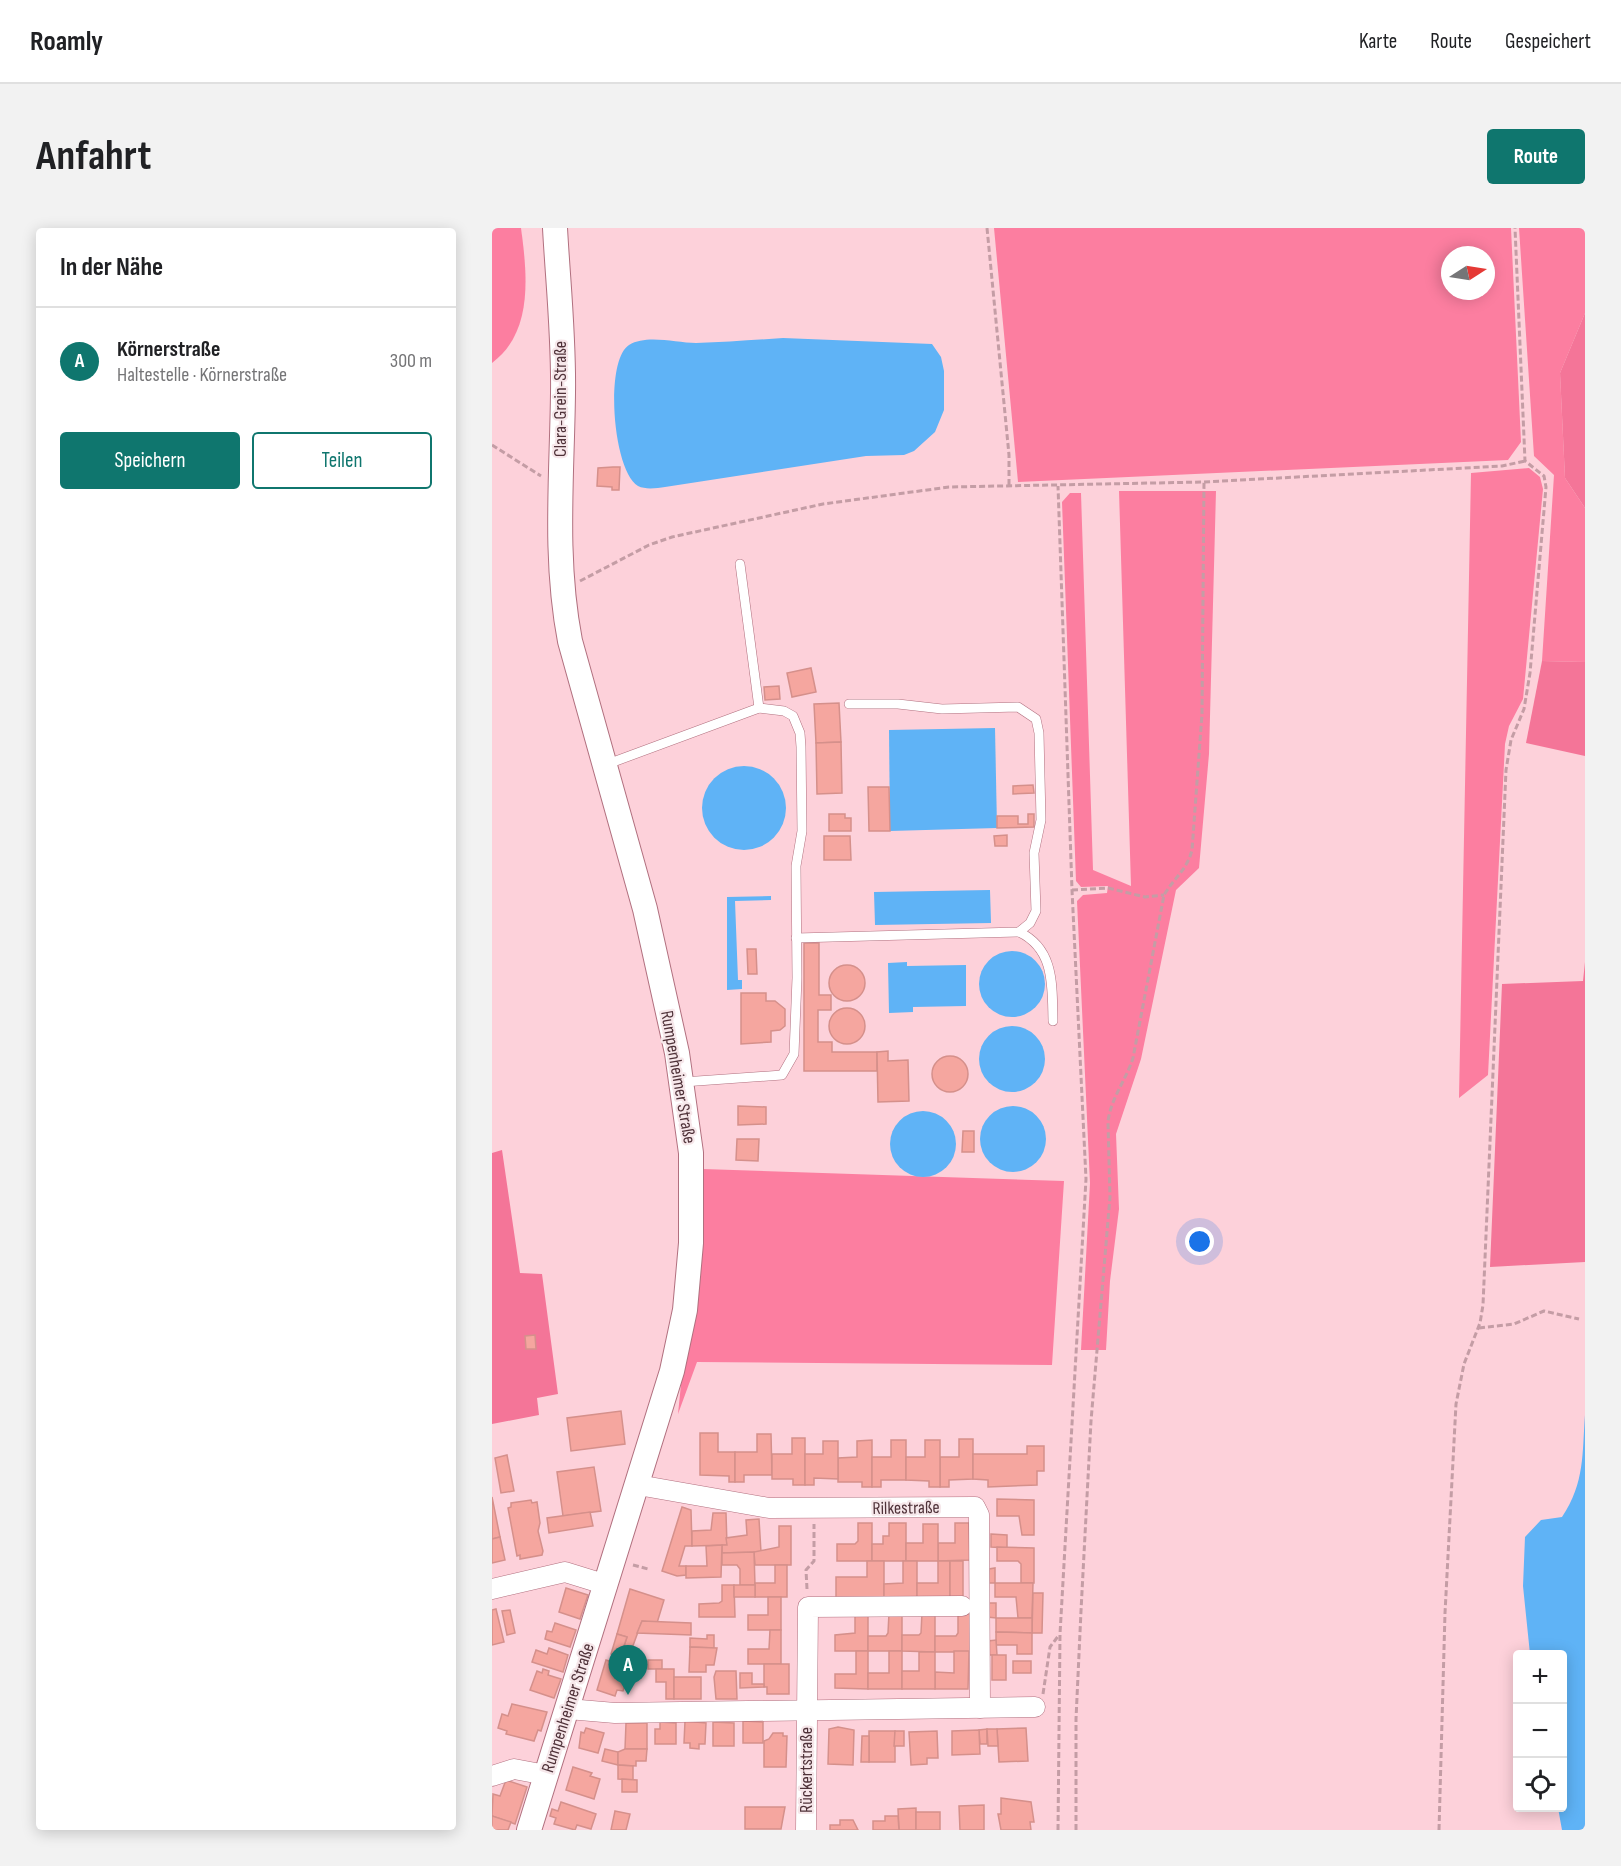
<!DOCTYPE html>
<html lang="de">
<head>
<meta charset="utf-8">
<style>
  body { margin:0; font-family:"Sofia Sans Condensed",sans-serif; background:#f2f2f2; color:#202124 }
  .controls { position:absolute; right:18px; bottom:18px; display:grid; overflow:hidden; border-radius:6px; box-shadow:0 3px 15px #0003 }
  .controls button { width:54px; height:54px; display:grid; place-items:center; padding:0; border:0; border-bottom:2px solid #e0e0e0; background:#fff; color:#202124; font:30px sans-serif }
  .compass { position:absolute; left:949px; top:18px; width:54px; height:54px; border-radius:50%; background:#fff; box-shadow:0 3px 15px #0003; rotate:78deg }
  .you { position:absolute; left:708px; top:1014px; width:21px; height:21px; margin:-15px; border:4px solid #fff; border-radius:50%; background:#1a73e8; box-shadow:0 0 0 9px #1a73e833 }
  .badge { display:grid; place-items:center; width:39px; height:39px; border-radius:50%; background:#0f766e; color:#fff; font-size:20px; font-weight:700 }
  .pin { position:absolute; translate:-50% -50px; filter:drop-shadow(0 2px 3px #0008) }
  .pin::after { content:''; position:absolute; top:32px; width:21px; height:18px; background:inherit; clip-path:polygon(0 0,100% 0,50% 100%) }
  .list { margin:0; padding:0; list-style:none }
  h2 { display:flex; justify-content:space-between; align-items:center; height:78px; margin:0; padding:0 24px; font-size:26px }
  h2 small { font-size:20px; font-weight:400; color:#757577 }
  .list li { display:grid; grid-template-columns:39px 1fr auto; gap:18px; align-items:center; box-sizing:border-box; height:108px; padding:0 24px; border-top:2px solid #e0e0e0 }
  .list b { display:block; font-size:22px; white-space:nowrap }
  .list p { margin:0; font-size:20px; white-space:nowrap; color:#757577 }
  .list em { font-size:20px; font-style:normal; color:#757577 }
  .actions { display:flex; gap:12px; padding:18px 24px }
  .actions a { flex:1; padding:14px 0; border:2px solid #0f766e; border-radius:6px; text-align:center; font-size:21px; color:#0f766e }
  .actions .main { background:#0f766e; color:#fff }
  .icon { flex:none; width:33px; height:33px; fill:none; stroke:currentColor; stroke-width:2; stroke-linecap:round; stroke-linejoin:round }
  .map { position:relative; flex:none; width:1093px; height:1602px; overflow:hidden; border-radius:6px }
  header { display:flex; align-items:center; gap:36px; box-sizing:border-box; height:84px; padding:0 30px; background:#fff; border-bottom:2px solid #e0e0e0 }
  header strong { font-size:28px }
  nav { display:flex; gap:33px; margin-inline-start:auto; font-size:21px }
  .intro { display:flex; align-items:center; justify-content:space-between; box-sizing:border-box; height:144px; padding:0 36px }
  h1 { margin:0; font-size:42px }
  .button { padding:15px 27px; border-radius:6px; background:#0f766e; color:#fff; font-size:21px; font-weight:700 }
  main { display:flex; gap:36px; padding:0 36px }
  aside { flex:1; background:#fff; border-radius:6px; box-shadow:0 3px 15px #0003 }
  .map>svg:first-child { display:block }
</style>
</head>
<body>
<header>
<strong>Roamly</strong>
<nav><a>Karte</a><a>Route</a><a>Gespeichert</a></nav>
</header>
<div class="intro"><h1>Anfahrt</h1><a class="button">Route</a></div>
<main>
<aside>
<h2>In der Nähe<small></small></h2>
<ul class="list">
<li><span class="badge">A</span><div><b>Körnerstraße</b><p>Haltestelle · Körnerstraße</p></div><em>300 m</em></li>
</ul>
<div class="actions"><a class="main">Speichern</a><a>Teilen</a></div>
</aside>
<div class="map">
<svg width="1093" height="1602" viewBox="0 0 1093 1602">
  <rect width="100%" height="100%" fill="#fdd1da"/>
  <g fill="#fc7ea0" fill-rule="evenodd">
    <path d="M0,0H29C35,45 42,104 0,135Z"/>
    <path d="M502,0H1019L1029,214L1016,232L526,254ZM958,27H994V63H958Z"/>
    <path d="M1027,0H1093V85L1068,145L1073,250L1093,280V434L1050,433L1062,247L1042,228Z"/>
    <path d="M1037,240L1048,249L1051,261L1031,471L1017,498L1013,516L996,847L967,870L979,245Z"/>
    <path d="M627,263H724L717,526L707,640L684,662L649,831L624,906L627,981L618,1053L614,1122H589L598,955L585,673L591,667L615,665L616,658L589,659L584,653L570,274L578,265H589L601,642L639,658Z"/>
    <path d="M211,941L572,953L560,1137L205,1134L186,1186Z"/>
  </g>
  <g fill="#f47598">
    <path d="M1093,85V280L1073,250L1068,145Z"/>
    <path d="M1050,433L1093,434V528L1034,515Z"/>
    <path d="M1093,734V1034L998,1039L1010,756L1091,753Z"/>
    <path d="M10,922L28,1045L50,1046L66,1166L45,1170L47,1187L0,1196V925Z"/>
  </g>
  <g fill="#5fb3f6">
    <path d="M291,110L440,116L449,129L452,143V182L443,204L422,223L412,227L374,228L173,259C165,260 154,262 146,258C121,244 112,133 137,117C155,106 184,115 204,115C233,114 262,112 291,110Z"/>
    <path d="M503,500L505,600L398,603L397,502Z"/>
    <circle cx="252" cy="580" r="42"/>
    <path d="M498,662L499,695L383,697L382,664Z"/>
    <path d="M279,668V672L243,673L246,752H250V761L235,762V669Z"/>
    <circle cx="520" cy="756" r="33"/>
    <path d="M415,734V738L474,737V778L421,779V784L397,785L396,735Z"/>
    <circle cx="520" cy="831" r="33"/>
    <circle cx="521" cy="911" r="33"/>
    <circle cx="431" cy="916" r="33"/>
    <path d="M1093,1187V1602H1070L1066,1580H1070V1426H1038L1031,1358L1033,1309L1049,1292L1070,1289C1093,1254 1090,1226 1093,1187Z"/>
  </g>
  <g fill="#f5a69f" stroke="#d5908b" stroke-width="1.5">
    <path d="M121,239H128L127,262H120V259L105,258L106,240Z"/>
    <path d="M319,440L324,464L300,469L295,445Z"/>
    <path d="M287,458L288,471L273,472L272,459Z"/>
    <path d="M347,475L349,514L324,515L322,476Z"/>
    <path d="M349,514L350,565L325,566L324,515Z"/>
    <path d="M541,557L542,565L521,566V558Z"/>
    <path d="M376,559H397L398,603H377Z"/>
    <path d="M337,586H353V590H359V603H337Z"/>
    <path d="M536,586H542V599L505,600V588H526V596H536Z"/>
    <path d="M515,607V618H503L502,608Z"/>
    <path d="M332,608H358L359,632H332Z"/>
    <path d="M312,715H327V767H339V782H326V814H340V824H385V843H312Z"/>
    <path d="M255,721H264L265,746H256Z"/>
    <circle cx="355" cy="755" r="18"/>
    <path d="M249,765H274V773H283L293,781V798L288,802L279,803V814L249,816Z"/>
    <circle cx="355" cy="798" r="18"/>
    <path d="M396,823V833L416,832L417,873L386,874L385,824Z"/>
    <circle cx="458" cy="846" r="18"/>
    <path d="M246,878L274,879V896L246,897Z"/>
    <path d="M471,903H482V924H470Z"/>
    <path d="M245,911H267L266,933L244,932Z"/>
    <path d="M43,1107L44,1121H34L33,1108Z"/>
    <path d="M129,1183L133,1216L79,1223L75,1190Z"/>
    <path d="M208,1205H226V1224H243V1254H237V1248L208,1247Z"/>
    <path d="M265,1206H279L280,1247H252V1254H243V1224H265Z"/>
    <path d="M300,1210H313V1257H301V1251H280V1226H300Z"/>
    <path d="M467,1211H481V1251L457,1252V1259H448V1229H467Z"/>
    <path d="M380,1212V1259H370V1254H346V1230L365,1229V1213Z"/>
    <path d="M399,1212H414V1252H389V1259H380V1229H399Z"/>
    <path d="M433,1212H448V1259H437V1253L414,1252V1229H433Z"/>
    <path d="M331,1213H346V1251L322,1250V1257H313V1226H331Z"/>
    <path d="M535,1218H552V1243H545V1257L496,1259V1252L481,1251V1226H535Z"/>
    <path d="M15,1227L22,1263L9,1265L3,1230Z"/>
    <path d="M102,1239L109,1283L71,1288L65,1244Z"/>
    <path d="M0,1269L8,1309L0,1311Z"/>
    <path d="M505,1271L542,1272V1307H530L527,1288H505Z"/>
    <path d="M39,1272L40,1275L45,1274L48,1295L46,1303L51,1323L50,1327L28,1331V1327L25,1328L16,1280L19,1279V1275Z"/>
    <path d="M190,1279L199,1282L200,1318H193L187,1338H194V1347L185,1348L170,1343Z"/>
    <path d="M98,1284L101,1298L57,1305L55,1290Z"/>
    <path d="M221,1285H234L235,1317L200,1318V1303L219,1302Z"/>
    <path d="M267,1291L269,1324L230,1325V1317H235L234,1310L255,1307L254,1292Z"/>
    <path d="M366,1295H380V1333H345V1316H363L366,1313Z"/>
    <path d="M397,1295H414V1333H380V1316H391V1308H397Z"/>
    <path d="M463,1295H477L478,1332L446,1333V1315H463Z"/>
    <path d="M431,1296H446V1333H414V1315H431Z"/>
    <path d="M287,1298H299V1337H263L262,1324L287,1319Z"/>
    <path d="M499,1306L515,1307V1320L499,1319Z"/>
    <path d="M8,1309L13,1332L0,1335V1311Z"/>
    <path d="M230,1317L229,1349L194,1350V1338H215L214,1318Z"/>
    <path d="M505,1319L542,1320V1355H529V1336L526,1333H505Z"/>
    <path d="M262,1324L263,1357H248V1341L245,1337H230V1325Z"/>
    <path d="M375,1333H392V1371H344V1349H375Z"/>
    <path d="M411,1333H425V1371H392V1356L411,1355Z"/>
    <path d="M446,1333H458V1371H425V1355H446Z"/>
    <rect x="458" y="1333" width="13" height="38"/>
    <path d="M283,1337H295V1369H263V1355H283Z"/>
    <path d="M503,1340V1355H497V1341Z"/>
    <path d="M503,1355H541L540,1390H526L524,1369H503Z"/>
    <path d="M230,1357H242L243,1389H207V1376L227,1375L230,1373Z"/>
    <rect x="242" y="1357" width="21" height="12"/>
    <path d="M74,1360L96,1367L88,1391L67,1384Z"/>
    <path d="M138,1361L172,1372L165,1395L150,1393L139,1423L131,1421L135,1409L125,1406Z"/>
    <path d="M541,1365H551L550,1405H540Z"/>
    <path d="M276,1369H289V1402H256V1387H276Z"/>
    <path d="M495,1375H504V1390L495,1389Z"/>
    <path d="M4,1381L12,1414L0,1417V1382Z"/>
    <path d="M18,1382L23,1405L15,1407L10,1383Z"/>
    <path d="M363,1385H376V1423H343V1407L363,1405Z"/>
    <path d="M397,1385H410V1423H376V1408H394L396,1405Z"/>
    <path d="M430,1385L443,1386V1424L410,1423V1407H427L429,1405Z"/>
    <path d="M466,1386H480V1424H443V1408H464L466,1405Z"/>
    <path d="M504,1390H540V1405L504,1404Z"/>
    <path d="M150,1393L199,1395V1407L145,1405Z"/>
    <path d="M63,1395L84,1402L78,1419L53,1411L55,1403L60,1404Z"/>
    <path d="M278,1402H289V1436H256V1421H277Z"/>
    <path d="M504,1404L540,1405V1426H525V1417H504Z"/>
    <path d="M125,1406L135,1409L131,1421L139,1423L137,1432L119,1426Z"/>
    <path d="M215,1407H222V1420L198,1419V1410L215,1411Z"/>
    <path d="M504,1412L505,1427H496V1413Z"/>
    <path d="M198,1419L225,1420L222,1437H214V1444H197Z"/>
    <path d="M57,1420L76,1427L71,1444L40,1434L44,1422L55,1426Z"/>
    <path d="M364,1423H376V1461L343,1460V1446H364Z"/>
    <path d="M397,1423H410V1461H376V1445H397Z"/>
    <path d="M462,1423H477L476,1461H443V1444L462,1445Z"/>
    <path d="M427,1424H443V1461H410V1443H427Z"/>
    <rect x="500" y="1427" width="14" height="25"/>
    <path d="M114,1432L133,1438L130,1449L135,1451L131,1463L125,1462L123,1468L105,1462Z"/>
    <rect x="156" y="1432" width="14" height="9"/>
    <rect x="521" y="1433" width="18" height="12"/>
    <path d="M272,1436H297V1466H275V1459H272Z"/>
    <path d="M51,1441L57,1443L56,1447L69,1451L62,1470L38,1462L45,1443L50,1445Z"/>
    <path d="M164,1441H182V1471H174V1454H164Z"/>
    <path d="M224,1443H244L245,1471H224L222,1449Z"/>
    <path d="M248,1445H260V1456H272V1459L248,1460Z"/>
    <rect x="182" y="1449" width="27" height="22"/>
    <path d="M20,1476L55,1484L49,1503L46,1502L42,1513L14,1506L15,1503L6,1500L10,1486L16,1488Z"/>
    <path d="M193,1493L214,1495L213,1516H207V1521L198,1520V1515H192Z"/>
    <path d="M251,1493L271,1494V1515H251Z"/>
    <path d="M168,1494L184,1495V1516H163V1501H168Z"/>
    <path d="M221,1494L242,1495V1518H221Z"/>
    <path d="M134,1495H155V1521H133Z"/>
    <path d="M346,1499L362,1502L361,1537L336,1536L337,1501Z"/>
    <path d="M94,1500L112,1505L106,1525L87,1520L89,1504L92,1505Z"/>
    <path d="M534,1500L536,1533L507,1534L505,1501Z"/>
    <path d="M495,1501V1516H488L487,1502Z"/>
    <path d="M495,1501H505L506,1518H496Z"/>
    <path d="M487,1502L488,1526L460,1527V1503Z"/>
    <rect x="377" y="1503" width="26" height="31"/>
    <path d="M403,1503H412V1518H402Z"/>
    <path d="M445,1503L446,1530H435V1536L419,1537L417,1504Z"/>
    <path d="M281,1505H291V1508H295L294,1539H272V1513L277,1511Z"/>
    <path d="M370,1508H377V1534H369Z"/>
    <path d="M113,1521L126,1524V1537L110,1533Z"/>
    <path d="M133,1521H155L154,1533H144V1538L126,1537V1524Z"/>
    <path d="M126,1537L141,1538V1552L126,1551Z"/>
    <path d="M81,1539L100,1545L98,1548L108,1551L102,1571L74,1562Z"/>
    <path d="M130,1551L145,1552V1564H130Z"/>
    <path d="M14,1552L35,1559L23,1596L0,1588L1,1566L8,1568Z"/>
    <path d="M509,1570L539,1574L542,1594H538L539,1602H509L506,1586H509Z"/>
    <path d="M69,1574L104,1586L99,1601L85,1597L83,1602L62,1596L64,1590L58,1588L60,1581L66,1583Z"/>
    <path d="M492,1577V1602H468L467,1578Z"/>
    <path d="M253,1579H293L289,1601H253Z"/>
    <path d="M424,1580V1602H407L406,1581Z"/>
    <path d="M123,1583L138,1586L134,1602H119Z"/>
    <rect x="424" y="1584" width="24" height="18"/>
    <path d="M0,1588L19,1594L16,1602H0Z"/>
    <path d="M393,1588H406L407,1602H381V1593H393Z"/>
    <path d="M348,1592H361L366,1602H338V1597H348Z"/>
  </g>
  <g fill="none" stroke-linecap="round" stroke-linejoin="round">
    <defs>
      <g id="service">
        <path d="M248,336L267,480"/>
        <path d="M113,537L267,480L292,483L301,488L308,505L309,519L310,603L304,638L305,750L302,826L290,847L191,854"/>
        <path d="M527,704C563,721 560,758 561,793"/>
        <path d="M304,710L527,704L538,695L544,683L542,625L549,592L547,505L544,491L526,479L450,481L406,476H357"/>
      </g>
      <g id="minor">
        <path d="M146,1257L277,1280L483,1279L487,1287L488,1480"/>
        <path d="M0,1361L73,1344L115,1357"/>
        <path d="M76,1481L123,1485L543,1479"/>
        <path d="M0,1548L22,1541L54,1547"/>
        <path d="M314,1602L316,1379L470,1378"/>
      </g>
      <path id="tertiary" d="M37,1602L180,1143L193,1082L199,1015V925L185,825L153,681L78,413C62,330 70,249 71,165C72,110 66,55 63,0"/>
    </defs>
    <use href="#service" stroke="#b1707f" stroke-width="10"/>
    <use href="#minor" stroke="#b1707f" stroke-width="21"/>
    <use href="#tertiary" stroke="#b1707f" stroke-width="26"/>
    <g stroke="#c49da5" stroke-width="3" stroke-dasharray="6 3" stroke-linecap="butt">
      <path d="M495,0L517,227V259"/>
      <path d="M0,217L49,248"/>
      <path d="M88,353L157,317L180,309L331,276L457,259L712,254L1010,238L1033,233"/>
      <path d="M580,662L616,660L653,669L672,667"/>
      <path d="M987,1100L1022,1096L1052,1083L1087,1091"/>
      <path d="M141,1337L156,1341"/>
      <path d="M315,1361L314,1342L322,1333V1296"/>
      <path d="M551,1466L558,1419L567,1407"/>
      <path d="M566,1602L568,1406L594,951L580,662L566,258"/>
      <path d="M584,1602V1491L589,1383L599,1193L618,969L616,894C618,872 634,852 641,830L672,667C682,650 695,642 700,622L710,486L712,254"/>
      <path d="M947,1602L953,1385L964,1176L972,1136L988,1095L991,1077L1014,542L1019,512L1032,481L1038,445L1054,259L1052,248L1033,233L1023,0"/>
    </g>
    <use href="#service" stroke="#fff" stroke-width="9"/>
    <use href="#minor" stroke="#fff" stroke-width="20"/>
    <use href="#tertiary" stroke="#fff" stroke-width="24"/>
  </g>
  <g text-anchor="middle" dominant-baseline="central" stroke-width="4.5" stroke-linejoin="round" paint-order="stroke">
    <g font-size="18" fill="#4f3239" stroke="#f6e7ea">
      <text transform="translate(68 171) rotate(-90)">Clara-Grein-Straße</text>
      <text transform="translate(186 849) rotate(80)">Rumpenheimer Straße</text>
      <text transform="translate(414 1280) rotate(-1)">Rilkestraße</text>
      <text transform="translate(76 1480) rotate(-72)">Rumpenheimer Straße</text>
      <text transform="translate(314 1542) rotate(-90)">Rückertstraße</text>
    </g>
  </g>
</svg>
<div class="controls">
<button>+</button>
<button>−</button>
<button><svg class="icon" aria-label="locate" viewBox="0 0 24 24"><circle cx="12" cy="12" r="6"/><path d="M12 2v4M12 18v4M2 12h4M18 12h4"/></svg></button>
</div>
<svg class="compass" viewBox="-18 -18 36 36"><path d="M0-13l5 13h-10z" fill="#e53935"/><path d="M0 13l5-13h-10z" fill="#757577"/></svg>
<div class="you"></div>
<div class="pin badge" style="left:136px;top:1467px">A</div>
</div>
</main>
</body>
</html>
